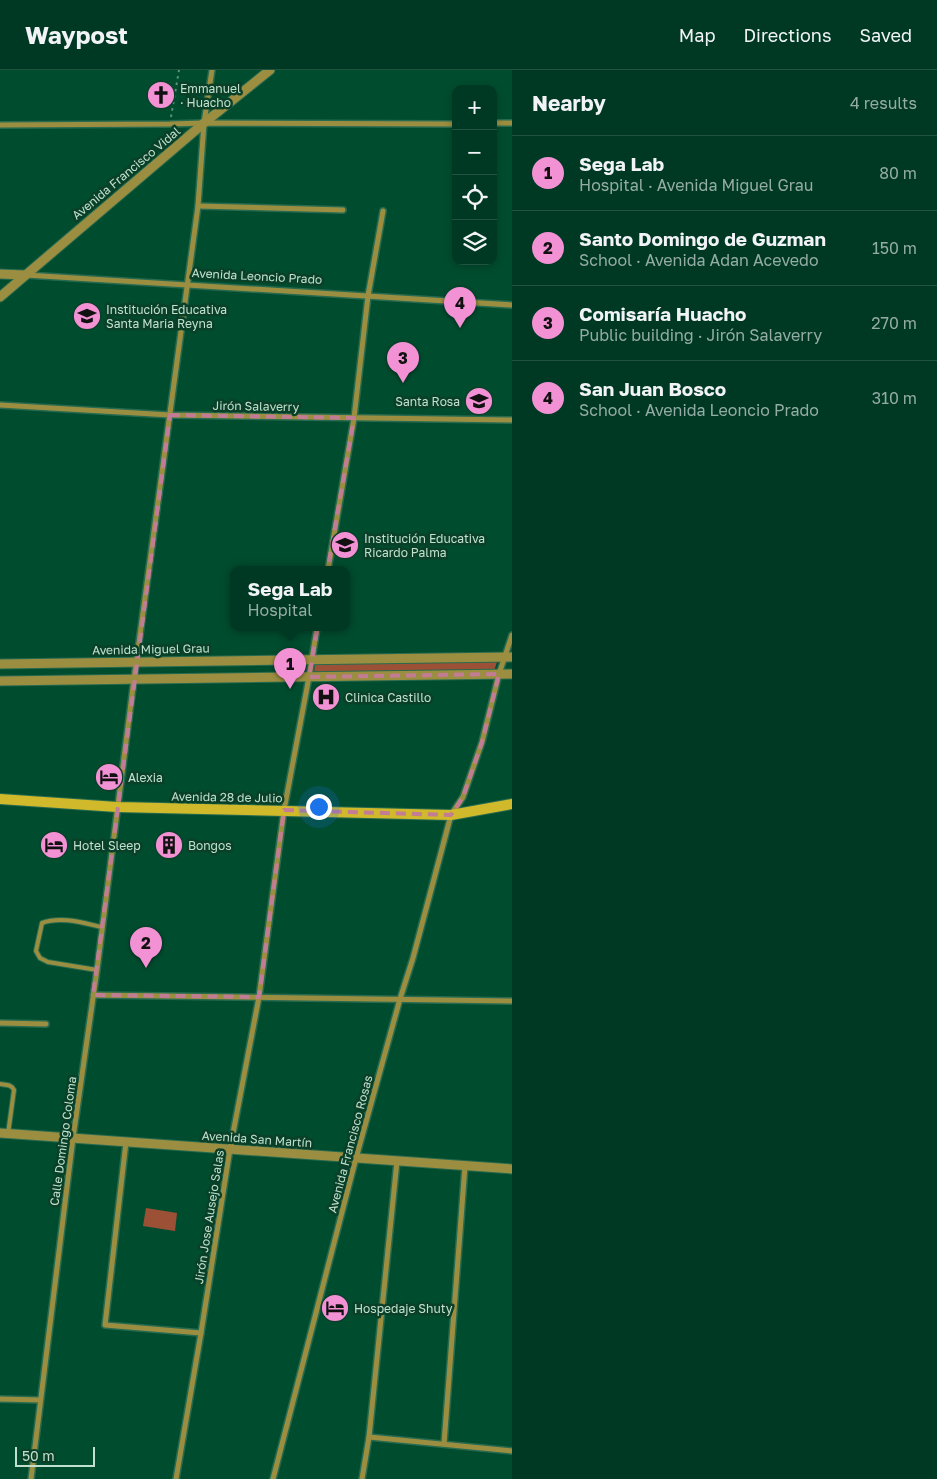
<!DOCTYPE html>
<html lang="en">
<head>
<meta charset="utf-8">
<style>
  body { margin:0; font-family:"Golos Text",sans-serif; background:#0a402b; color:#f1f3f6 }
  .controls { position:absolute; right:15px; top:15px; display:grid; overflow:hidden; border-radius:10px; box-shadow:0 2px 8px #0003 }
  .controls button { width:45px; height:45px; display:grid; place-items:center; padding:0; border:0; border-bottom:1px solid #225341; background:#003923; color:#f1f3f6; font:25px sans-serif }
  .scale { position:absolute; left:15px; bottom:12px; width:80px; box-sizing:border-box; padding-left:5px; border:2px solid #c1e1ce; border-top:0; font-size:14px; line-height:18px; white-space:nowrap; color:#c1e1ce; -webkit-text-stroke:4px #0a3f28; paint-order:stroke }
  .you { position:absolute; left:318px; top:736px; width:18px; height:18px; margin:-12px; border:4px solid #fff; border-radius:50%; background:#1a73e8; box-shadow:0 0 0 8px #1a73e833 }
  .badge { display:grid; place-items:center; width:32px; height:32px; border-radius:50%; background:#f391d5; color:#111; font-size:16px; font-weight:700 }
  .pin { position:absolute; translate:-50% -41px; filter:drop-shadow(0 1px 2px #0008) }
  .pin::after { content:''; position:absolute; top:26px; width:18px; height:15px; background:inherit; clip-path:polygon(0 0,100% 0,50% 100%) }
  .popup { position:absolute; left:230px; top:496px; width:120px; height:65px; box-sizing:border-box; display:grid; place-content:center; border-radius:10px; background:#003923; filter:drop-shadow(0 1px 4px #0005); font-size:16px; white-space:nowrap; color:#95aca6 }
  .popup b { font-size:19px; color:#f1f3f6 }
  .popup::after { content:''; position:absolute; left:50%; top:100%; margin-left:-10px; border:10px solid transparent; border-top-color:#003923 }
  .list { margin:0; padding:0; list-style:none }
  h2 { display:flex; justify-content:space-between; align-items:center; height:65px; margin:0; padding:0 20px; font-size:21px }
  h2 small { font-size:16px; font-weight:400; color:#95aca6 }
  .list li { display:grid; grid-template-columns:32px 1fr auto; gap:15px; align-items:center; box-sizing:border-box; height:75px; padding:0 20px; border-top:1px solid #225341 }
  .list b { display:block; font-size:19px; white-space:nowrap }
  .list p { margin:0; font-size:16px; white-space:nowrap; color:#95aca6 }
  .list em { font-size:16px; font-style:normal; color:#95aca6 }
  .icon { flex:none; width:28px; height:28px; fill:none; stroke:currentColor; stroke-width:2; stroke-linecap:round; stroke-linejoin:round }
  .map { position:relative; flex:none; width:512px; height:1409px; overflow:hidden }
  header { display:flex; align-items:center; gap:30px; box-sizing:border-box; height:70px; padding:0 25px; background:#003923; border-bottom:1px solid #225341 }
  header strong { font-size:24px }
  nav { display:flex; gap:28px; margin-inline-start:auto; font-size:18px }
  main { display:flex }
  aside { flex:1; background:#003923 }
  .map>svg:first-child { display:block }
</style>
</head>
<body>
<header>
<strong>Waypost</strong>
<nav><a>Map</a><a>Directions</a><a>Saved</a></nav>
</header>
<main>
<div class="map">
<svg width="512" height="1409" viewBox="0 0 512 1409">
  <rect width="100%" height="100%" fill="#004c2f"/>
  <g fill="#9c5137">
    <path d="M498,589L494,601L314,604L315,592Z"/>
    <path d="M146,1138L177,1143L175,1161L143,1156Z"/>
  </g>
  <g fill="none" stroke-linecap="round" stroke-linejoin="round">
    <defs>
      <g id="service">
        <path d="M97,900L48,892L40,888L36,881L42,853C61,846 83,853 102,857"/>
        <path d="M0,1014C6,1015 11,1014 14,1020L8,1064"/>
      </g>
      <g id="minor">
        <path d="M493,53H512"/>
        <path d="M0,55L170,54L204,53L456,54"/>
        <path d="M198,136L343,140"/>
        <path d="M26,205L512,235"/>
        <path d="M0,335L170,345L512,350"/>
        <path d="M328,500L354,348L368,226L383,141"/>
        <path d="M93,925L512,931"/>
        <path d="M0,953L46,954"/>
        <path d="M126,1072L105,1255L201,1263"/>
        <path d="M0,1329L40,1330"/>
        <path d="M369,1367L512,1381"/>
        <path d="M444,1374L465,1096"/>
        <path d="M31,1409L73,1068L97,900L134,609L198,136L204,53L212,0"/>
        <path d="M176,1409L201,1263L230,1079L259,927L284,740L309,607L317,558"/>
        <path d="M273,1409L356,1088L400,929L413,888L451,745L463,727L482,672L499,604L512,565"/>
        <path d="M362,1409L369,1367L397,1091"/>
      </g>
      <g id="tertiary">
        <path d="M0,204L25,205"/>
        <path d="M0,227L204,53L270,0"/>
        <path d="M0,594L512,587"/>
        <path d="M0,611L512,604"/>
        <path d="M0,1063L512,1099"/>
      </g>
      <path id="secondary" d="M0,729L117,737L451,745L512,734"/>
    </defs>
    <use href="#service" stroke="#276a4f" stroke-width="6"/>
    <use href="#minor" stroke="#276a4f" stroke-width="8"/>
    <use href="#tertiary" stroke="#276a4f" stroke-width="11"/>
    <use href="#secondary" stroke="#276a4f" stroke-width="12"/>
    <path stroke="#5c937b" stroke-width="2" stroke-dasharray="2.5 4" stroke-linecap="butt" d="M171,47L179,0"/>
    <use href="#service" stroke="#9b8e40" stroke-width="4"/>
    <use href="#minor" stroke="#9b8e40" stroke-width="5"/>
    <use href="#tertiary" stroke="#9b8e40" stroke-width="9"/>
    <use href="#secondary" stroke="#d0b92a" stroke-width="10"/>
  </g>
  <path fill="none" stroke="#c27c94" stroke-width="4" stroke-dasharray="10 6" stroke-linejoin="round" d="M170,345L354,348L309,607L499,604L482,672L463,727L451,745L284,740L259,927L93,925Z"/>
  <defs>
    <symbol id="church-disc" viewBox="-11 -11 22 22"><circle r="9.5" fill="#f391d5" stroke="#0a3f28"/><path d="M-1.2-6h2.4v3.5h3.3v2.4h-3.3V6h-2.4V-.1h-3.3v-2.4h3.3Z" fill="#111"/></symbol>
    <symbol id="school-disc" viewBox="-11 -11 22 22"><circle r="9.5" fill="#f391d5" stroke="#0a3f28"/><path d="M0-5L7-2L0 1L-7-2ZM-4 1L0 2.5L4 1V4Q0 6-4 4Z" fill="#111"/></symbol>
    <symbol id="hospital-disc" viewBox="-11 -11 22 22"><circle r="9.5" fill="#f391d5" stroke="#0a3f28"/><path d="M-5-5h3v3.5h4V-5h3V5h-3V1.5h-4V5h-3Z" fill="#111"/></symbol>
    <symbol id="hotel-disc" viewBox="-11 -11 22 22"><circle r="9.5" fill="#f391d5" stroke="#0a3f28"/><path d="M-6-4.5h1.5V1H6V5H4.5V3h-9V5H-6ZM-4 0a1.8 1.8 0 1 1 3.6 0ZM.5 0V-2.5h3Q6-2.5 6 0Z" fill="#111"/></symbol>
    <symbol id="building-disc" viewBox="-11 -11 22 22"><circle r="9.5" fill="#f391d5" stroke="#0a3f28"/><path d="M-4-6H4V6H1V3H-1V6H-4ZM-2.5-4.3h1.7v1.8h-1.7ZM.8-4.3h1.7v1.8H.8ZM-2.5-1h1.7V.8h-1.7ZM.8-1h1.7V.8H.8Z" fill="#111"/></symbol>
  </defs>
  <g fill-rule="evenodd">
    <use href="#church-disc" x="145" y="9" width="32" height="32"/>
    <use href="#school-disc" x="71" y="230" width="32" height="32"/>
    <use href="#school-disc" x="463" y="315" width="32" height="32"/>
    <use href="#school-disc" x="329" y="459" width="32" height="32"/>
    <use href="#hospital-disc" x="310" y="611" width="32" height="32"/>
    <use href="#hotel-disc" x="93" y="691" width="32" height="32"/>
    <use href="#hotel-disc" x="38" y="759" width="32" height="32"/>
    <use href="#building-disc" x="153" y="759" width="32" height="32"/>
    <use href="#hotel-disc" x="319" y="1222" width="32" height="32"/>
  </g>
  <g text-anchor="middle" dominant-baseline="central" stroke-width="5" stroke-linejoin="round" paint-order="stroke">
    <g font-size="12" fill="#c1e1ce" stroke="#0a3f28" text-anchor="start">
      <text x="180" y="18">Emmanuel<tspan x="180" dy="14">· Huacho</tspan></text>
      <text x="106" y="239">Institución Educativa<tspan x="106" dy="14">Santa Maria Reyna</tspan></text>
      <text x="460" y="331" text-anchor="end">Santa Rosa</text>
      <text x="364" y="468">Institución Educativa<tspan x="364" dy="14">Ricardo Palma</tspan></text>
      <text x="345" y="627">Clinica Castillo</text>
      <text x="128" y="707">Alexia</text>
      <text x="73" y="775">Hotel Sleep</text>
      <text x="188" y="775">Bongos</text>
      <text x="354" y="1238">Hospedaje Shuty</text>
    </g>
    <g font-size="12" fill="#c1e1ce" stroke="#0a3f28">
      <text transform="translate(126 103) rotate(-40)">Avenida Francisco Vidal</text>
      <text transform="translate(257 206) rotate(3)">Avenida Leoncio Prado</text>
      <text transform="translate(256 336) rotate(1)">Jirón Salaverry</text>
      <text transform="translate(151 579) rotate(-1)">Avenida Miguel Grau</text>
      <text transform="translate(227 727) rotate(1)">Avenida 28 de Julio</text>
      <text transform="translate(257 1069) rotate(4)">Avenida San Martín</text>
      <text transform="translate(63 1071) rotate(-82)">Calle Domingo Coloma</text>
      <text transform="translate(350 1074) rotate(-75)">Avenida Francisco Rosas</text>
      <text transform="translate(209 1147) rotate(-81)">Jirón Jose Ausejo Salas</text>
    </g>
  </g>
</svg>
<div class="controls">
<button>+</button>
<button>−</button>
<button><svg class="icon" aria-label="locate" viewBox="0 0 24 24"><circle cx="12" cy="12" r="6"/><path d="M12 2v4M12 18v4M2 12h4M18 12h4"/></svg></button>
<button><svg class="icon" aria-label="layers" viewBox="0 0 24 24"><path d="M12 4l9 5-9 5-9-5zM3 14l9 5 9-5"/></svg></button>
</div>
<div class="scale">50 m</div>
<div class="you"></div>
<div class="pin badge" style="left:290px;top:619px">1</div>
<div class="popup"><b>Sega Lab</b>Hospital</div>
<div class="pin badge" style="left:146px;top:898px">2</div>
<div class="pin badge" style="left:403px;top:313px">3</div>
<div class="pin badge" style="left:460px;top:258px">4</div>
</div>
<aside>
<h2>Nearby<small>4 results</small></h2>
<ul class="list">
<li><span class="badge">1</span><div><b>Sega Lab</b><p>Hospital · Avenida Miguel Grau</p></div><em>80 m</em></li>
<li><span class="badge">2</span><div><b>Santo Domingo de Guzman</b><p>School · Avenida Adan Acevedo</p></div><em>150 m</em></li>
<li><span class="badge">3</span><div><b>Comisaría Huacho</b><p>Public building · Jirón Salaverry</p></div><em>270 m</em></li>
<li><span class="badge">4</span><div><b>San Juan Bosco</b><p>School · Avenida Leoncio Prado</p></div><em>310 m</em></li>
</ul>
</aside>
</main>
</body>
</html>
